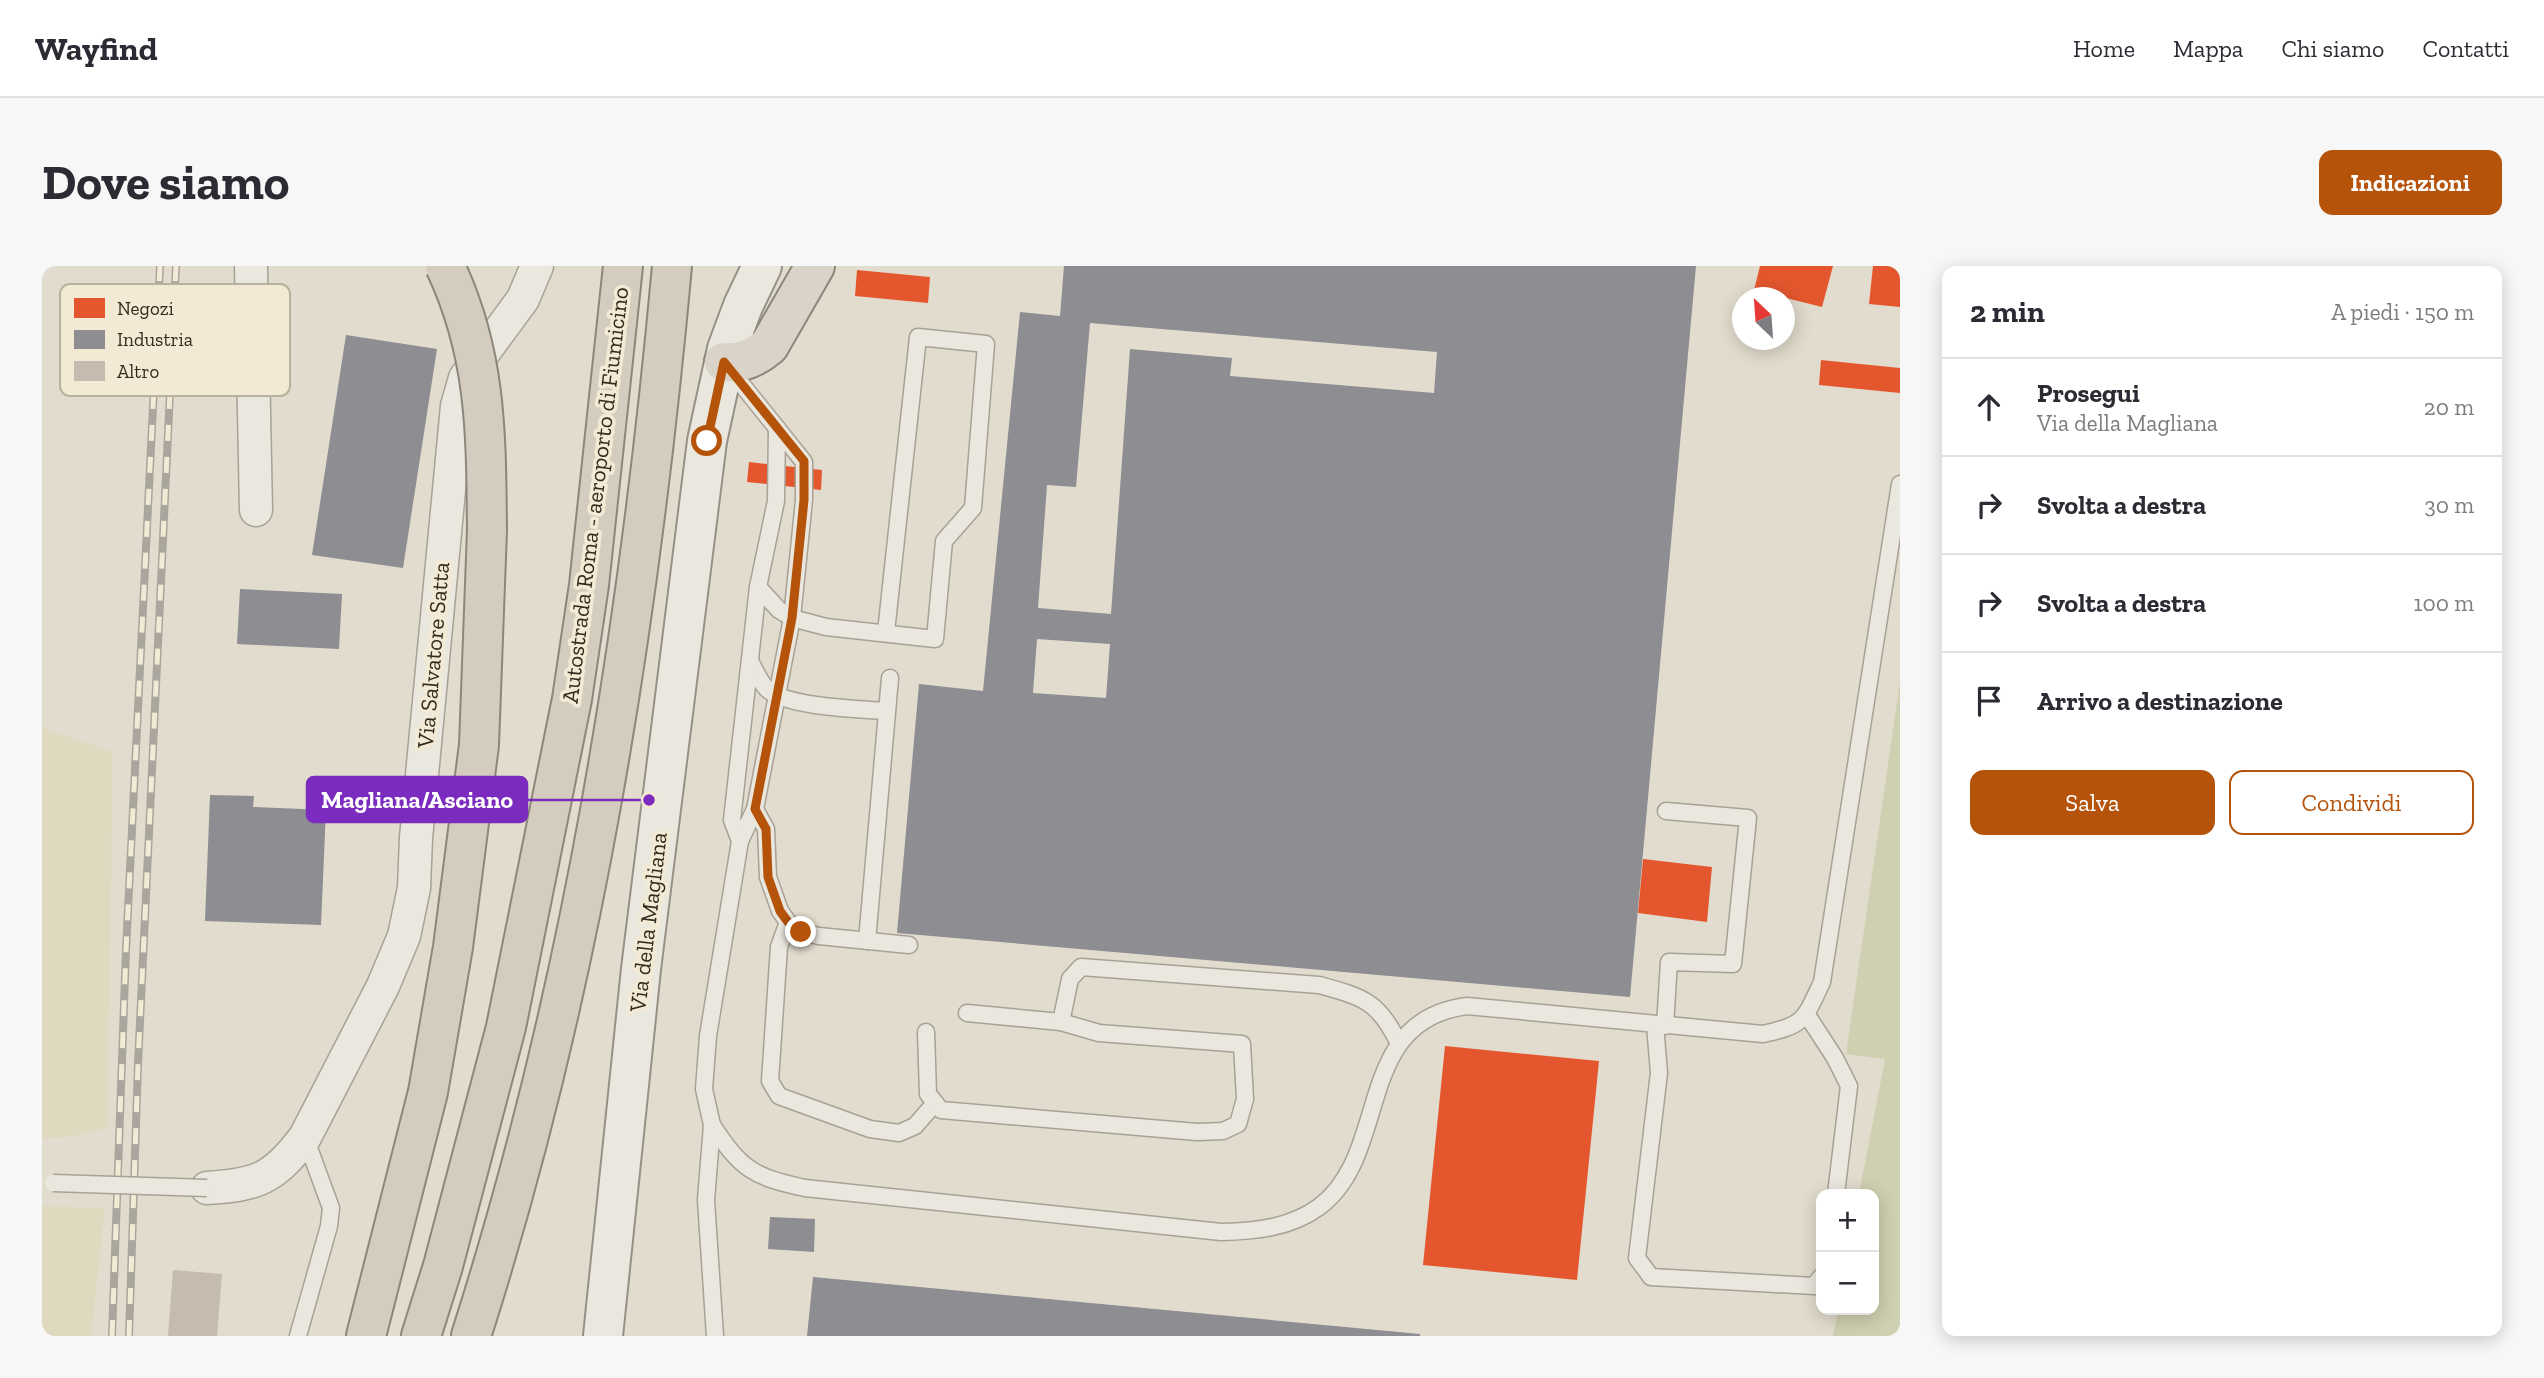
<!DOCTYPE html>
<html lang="it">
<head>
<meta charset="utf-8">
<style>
  body { margin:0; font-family:"Zilla Slab",serif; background:#f7f7f7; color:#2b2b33 }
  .controls { position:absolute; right:21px; bottom:21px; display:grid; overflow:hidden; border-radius:14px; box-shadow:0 4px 18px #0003 }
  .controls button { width:63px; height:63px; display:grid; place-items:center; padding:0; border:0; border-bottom:2px solid #e1e1e2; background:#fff; color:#2b2b33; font:35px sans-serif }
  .compass { position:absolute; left:1690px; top:21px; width:63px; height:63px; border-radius:50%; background:#fff; box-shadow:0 4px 18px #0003; rotate:335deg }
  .stop { position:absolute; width:21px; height:21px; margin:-16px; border:5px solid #b45309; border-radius:50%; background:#fff }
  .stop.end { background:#b45309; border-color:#fff; box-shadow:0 2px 7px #0008 }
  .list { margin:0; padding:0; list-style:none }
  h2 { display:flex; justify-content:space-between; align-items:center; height:91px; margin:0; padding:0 28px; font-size:30px }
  h2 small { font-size:23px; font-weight:400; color:#7c7c81 }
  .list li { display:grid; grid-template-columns:46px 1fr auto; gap:21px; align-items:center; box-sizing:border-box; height:98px; padding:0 28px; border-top:2px solid #e1e1e2 }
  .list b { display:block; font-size:26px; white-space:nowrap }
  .list p { margin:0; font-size:23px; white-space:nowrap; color:#7c7c81 }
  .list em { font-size:23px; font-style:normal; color:#7c7c81 }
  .actions { display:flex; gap:14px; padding:21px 28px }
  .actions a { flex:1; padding:16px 0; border:2px solid #b45309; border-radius:14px; text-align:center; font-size:24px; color:#b45309 }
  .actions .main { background:#b45309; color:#fff }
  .icon { flex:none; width:38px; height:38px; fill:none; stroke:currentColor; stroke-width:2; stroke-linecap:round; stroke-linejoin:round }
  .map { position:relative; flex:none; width:1858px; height:1070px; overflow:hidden; border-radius:14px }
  header { display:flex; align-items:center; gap:42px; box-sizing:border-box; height:98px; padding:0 35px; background:#fff; border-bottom:2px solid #e1e1e2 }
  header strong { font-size:33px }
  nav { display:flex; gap:38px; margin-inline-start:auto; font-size:24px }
  .intro { display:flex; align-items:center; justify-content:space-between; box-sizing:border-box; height:168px; padding:0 42px }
  h1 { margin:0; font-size:49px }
  .button { padding:18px 32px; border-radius:14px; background:#b45309; color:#fff; font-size:24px; font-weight:700 }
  main { display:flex; gap:42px; padding:0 42px }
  aside { flex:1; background:#fff; border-radius:14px; box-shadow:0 4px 18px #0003 }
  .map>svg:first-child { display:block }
</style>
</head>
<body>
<header>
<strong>Wayfind</strong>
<nav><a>Home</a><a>Mappa</a><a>Chi siamo</a><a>Contatti</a></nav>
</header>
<div class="intro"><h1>Dove siamo</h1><a class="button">Indicazioni</a></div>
<main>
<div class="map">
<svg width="1858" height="1070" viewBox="0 0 1858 1070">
  <rect width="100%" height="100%" fill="#e1dccd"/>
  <g fill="#dfdabf">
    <path d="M0,462L71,486L65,862L21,872H0Z"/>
    <path d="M0,940L63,942L49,1070H0Z"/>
  </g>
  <path fill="#cfd0b1" d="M1858,416V1070H1791L1796,1044H1832V928H1817L1843,793L1804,788Z"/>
  <g fill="#e4572e">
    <path d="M1718,0H1791L1780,41L1712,24Z"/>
    <path d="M1831,0H1858V41L1827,38Z"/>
    <path d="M815,4L888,11L886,37L813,30Z"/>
    <path d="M1779,94L1858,102V127L1777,119Z"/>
    <path d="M707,196L780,204L779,224L705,216Z"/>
    <path d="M1601,593L1670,601L1665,656L1596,647Z"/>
    <path d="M1403,780L1557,795L1535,1014L1381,999Z"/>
  </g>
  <g fill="#8d8d92" fill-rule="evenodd">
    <path d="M1022,0H1654L1588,731L855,667L877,418L941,425L978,46L1018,50ZM1048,57L1395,86L1392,127L1188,110L1190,92L1088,83L1069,348L996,342L1005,219L1034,221ZM995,373L1068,378L1064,432L991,427Z"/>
    <path d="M304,69L395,83L361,302L270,289Z"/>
    <path d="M198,323L300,328L297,383L195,378Z"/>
    <path d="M168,529L212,530L211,541L284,544L279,659L163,655Z"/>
    <path d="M728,951L773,953L772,986L726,983Z"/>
    <path d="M771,1011L1378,1068V1070H765Z"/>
  </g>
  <path fill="#c5bbae" d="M131,1004L180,1008L175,1070H126Z"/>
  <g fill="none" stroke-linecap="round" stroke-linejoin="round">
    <defs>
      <g id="service">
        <path d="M716,321L737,344L750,352L784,361L893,373L902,275L931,242L944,78L876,71L844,366"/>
        <path d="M708,395C713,404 718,416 725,423C743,441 817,443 844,445"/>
        <path d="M713,543L724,563L726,611L738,645L746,656L759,666L777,670L867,679"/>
        <path d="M698,575L690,554L716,321L734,235L735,162"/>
        <path d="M746,656L737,681L728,815L737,830L828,863L857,867L873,860L893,837"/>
        <path d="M825,675L848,412"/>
        <path d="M925,747L1019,756L1028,713L1039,701L1277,719C1321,731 1337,735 1357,778"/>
        <path d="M1765,749L1793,792L1807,820L1794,928"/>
        <path d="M1613,759L1617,807L1595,992L1609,1011L1772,1020L1779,1011"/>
        <path d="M1623,760L1627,696L1691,698L1706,552L1624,545"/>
        <path d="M884,766L886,828L899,844L1155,866L1181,865L1196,858L1203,833L1200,778L1057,767L1019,756"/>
        <path d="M670,859C699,903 711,911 763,922L1179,966C1214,965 1248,962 1277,941C1350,887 1310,755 1425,740L1721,768C1763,759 1762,754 1780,716L1858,218"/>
        <path d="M256,1070L287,960L289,942L263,871"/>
        <path d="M673,1070L664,934L670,859L662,823L666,770L698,575L713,543L750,352L762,234V196L685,100"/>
      </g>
      <g id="minor">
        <path d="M209,0L214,244"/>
        <path d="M165,922C215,919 232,913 263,871L341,720L362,670L372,622L374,572L415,140L423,112L481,33L495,0"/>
      </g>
      <path id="secondary" d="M561,1070L599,703L665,175L685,83L701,40L720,0"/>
      <path id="trunk" d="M682,96C699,98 714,91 727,80L773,0"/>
      <g id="motorway">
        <path d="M324,1070L386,826L411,681L437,479L445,264"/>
        <path d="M379,1070L401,1000L464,761L530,433L547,319L581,0"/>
        <path d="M429,1070C540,723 597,362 630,0"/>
      </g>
    </defs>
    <use href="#service" stroke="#a7a196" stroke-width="19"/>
    <use href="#minor" stroke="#a7a196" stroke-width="35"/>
    <use href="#secondary" stroke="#969186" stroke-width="42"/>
    <use href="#trunk" stroke="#8c877d" stroke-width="42"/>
    <use href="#motorway" stroke="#8c877d" stroke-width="42"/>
    <use href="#service" stroke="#eae7de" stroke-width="16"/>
    <use href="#minor" stroke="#eae7de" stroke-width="32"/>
    <use href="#secondary" stroke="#eae7de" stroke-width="38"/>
    <use href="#trunk" stroke="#dad4c8" stroke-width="38"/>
    <use href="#motorway" stroke="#d4cdbf" stroke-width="38"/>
    <defs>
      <g id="rail">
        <path d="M70,1070L84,684L118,0"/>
        <path d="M87,1070L96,798L134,0"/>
      </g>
    </defs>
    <use href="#rail" stroke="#aaa69e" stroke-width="8"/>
    <use href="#rail" stroke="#f2ead4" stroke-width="5" stroke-dasharray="16" stroke-linecap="butt"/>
    <defs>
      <path id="service-bridge" d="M11,917L165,922"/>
      <path id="motorway-bridge" d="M403,0C445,89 444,169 445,264"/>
    </defs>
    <use href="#service-bridge" stroke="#a7a196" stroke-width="19" stroke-linecap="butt"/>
    <use href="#motorway-bridge" stroke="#8c877d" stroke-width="42" stroke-linecap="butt"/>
    <use href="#service-bridge" stroke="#eae7de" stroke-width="16"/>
    <use href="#motorway-bridge" stroke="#d4cdbf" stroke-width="38"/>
  </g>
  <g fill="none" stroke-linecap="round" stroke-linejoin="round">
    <path stroke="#b45309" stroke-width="9" d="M665,175L682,96L762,195V234L750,352L713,543L724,563L726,611L738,645L746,656L759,666"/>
  </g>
  <g text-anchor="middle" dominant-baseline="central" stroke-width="7" stroke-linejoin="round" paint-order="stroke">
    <g font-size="23" fill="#342a20" stroke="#f2ead4">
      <text transform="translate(553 229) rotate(-83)">Autostrada Roma - aeroporto di Fiumicino</text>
      <text transform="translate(391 389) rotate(-85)">Via Salvatore Satta</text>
      <text transform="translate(606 656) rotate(-83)">Via della Magliana</text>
    </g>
  </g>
  <rect x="18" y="18" width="230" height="112" rx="10" fill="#f2ead4" stroke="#b9b09e" stroke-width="2"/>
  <rect x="32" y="32" width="31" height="20" fill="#e4572e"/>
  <rect x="32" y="64" width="31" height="19" fill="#8d8d92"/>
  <rect x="32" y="95" width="31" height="20" fill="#c5bbae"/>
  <g font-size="19" fill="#342a20">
    <text x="75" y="49">Negozi</text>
    <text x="75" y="80">Industria</text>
    <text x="75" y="112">Altro</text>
  </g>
  <path fill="none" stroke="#7b2cbf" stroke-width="2.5" d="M607 534L485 534"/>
  <circle fill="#7b2cbf" stroke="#f2ead4" stroke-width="2.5" cx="607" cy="534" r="7"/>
  <rect fill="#7b2cbf" stroke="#7b2cbf" stroke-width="2.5" x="265" y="511" width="220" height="45" rx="7"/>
  <g font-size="24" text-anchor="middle" font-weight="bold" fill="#fff">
    <text x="375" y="542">Magliana/Asciano</text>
  </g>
</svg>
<div class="controls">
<button>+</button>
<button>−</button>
</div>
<svg class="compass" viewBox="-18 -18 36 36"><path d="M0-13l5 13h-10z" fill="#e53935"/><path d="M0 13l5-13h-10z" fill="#7c7c81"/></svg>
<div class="stop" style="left:665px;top:175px"></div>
<div class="stop end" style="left:759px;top:666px"></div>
</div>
<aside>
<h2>2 min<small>A piedi · 150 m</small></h2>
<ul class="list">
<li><svg class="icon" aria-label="ahead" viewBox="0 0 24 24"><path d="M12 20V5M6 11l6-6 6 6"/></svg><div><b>Prosegui</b><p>Via della Magliana</p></div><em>20 m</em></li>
<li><svg class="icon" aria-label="right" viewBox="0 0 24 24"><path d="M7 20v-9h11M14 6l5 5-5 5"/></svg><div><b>Svolta a destra</b></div><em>30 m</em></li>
<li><svg class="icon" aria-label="right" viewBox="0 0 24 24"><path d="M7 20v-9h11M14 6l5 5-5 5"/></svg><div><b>Svolta a destra</b></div><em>100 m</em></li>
<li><svg class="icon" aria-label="arrive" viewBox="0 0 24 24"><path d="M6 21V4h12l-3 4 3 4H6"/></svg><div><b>Arrivo a destinazione</b></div></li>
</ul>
<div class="actions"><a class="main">Salva</a><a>Condividi</a></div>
</aside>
</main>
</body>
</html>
